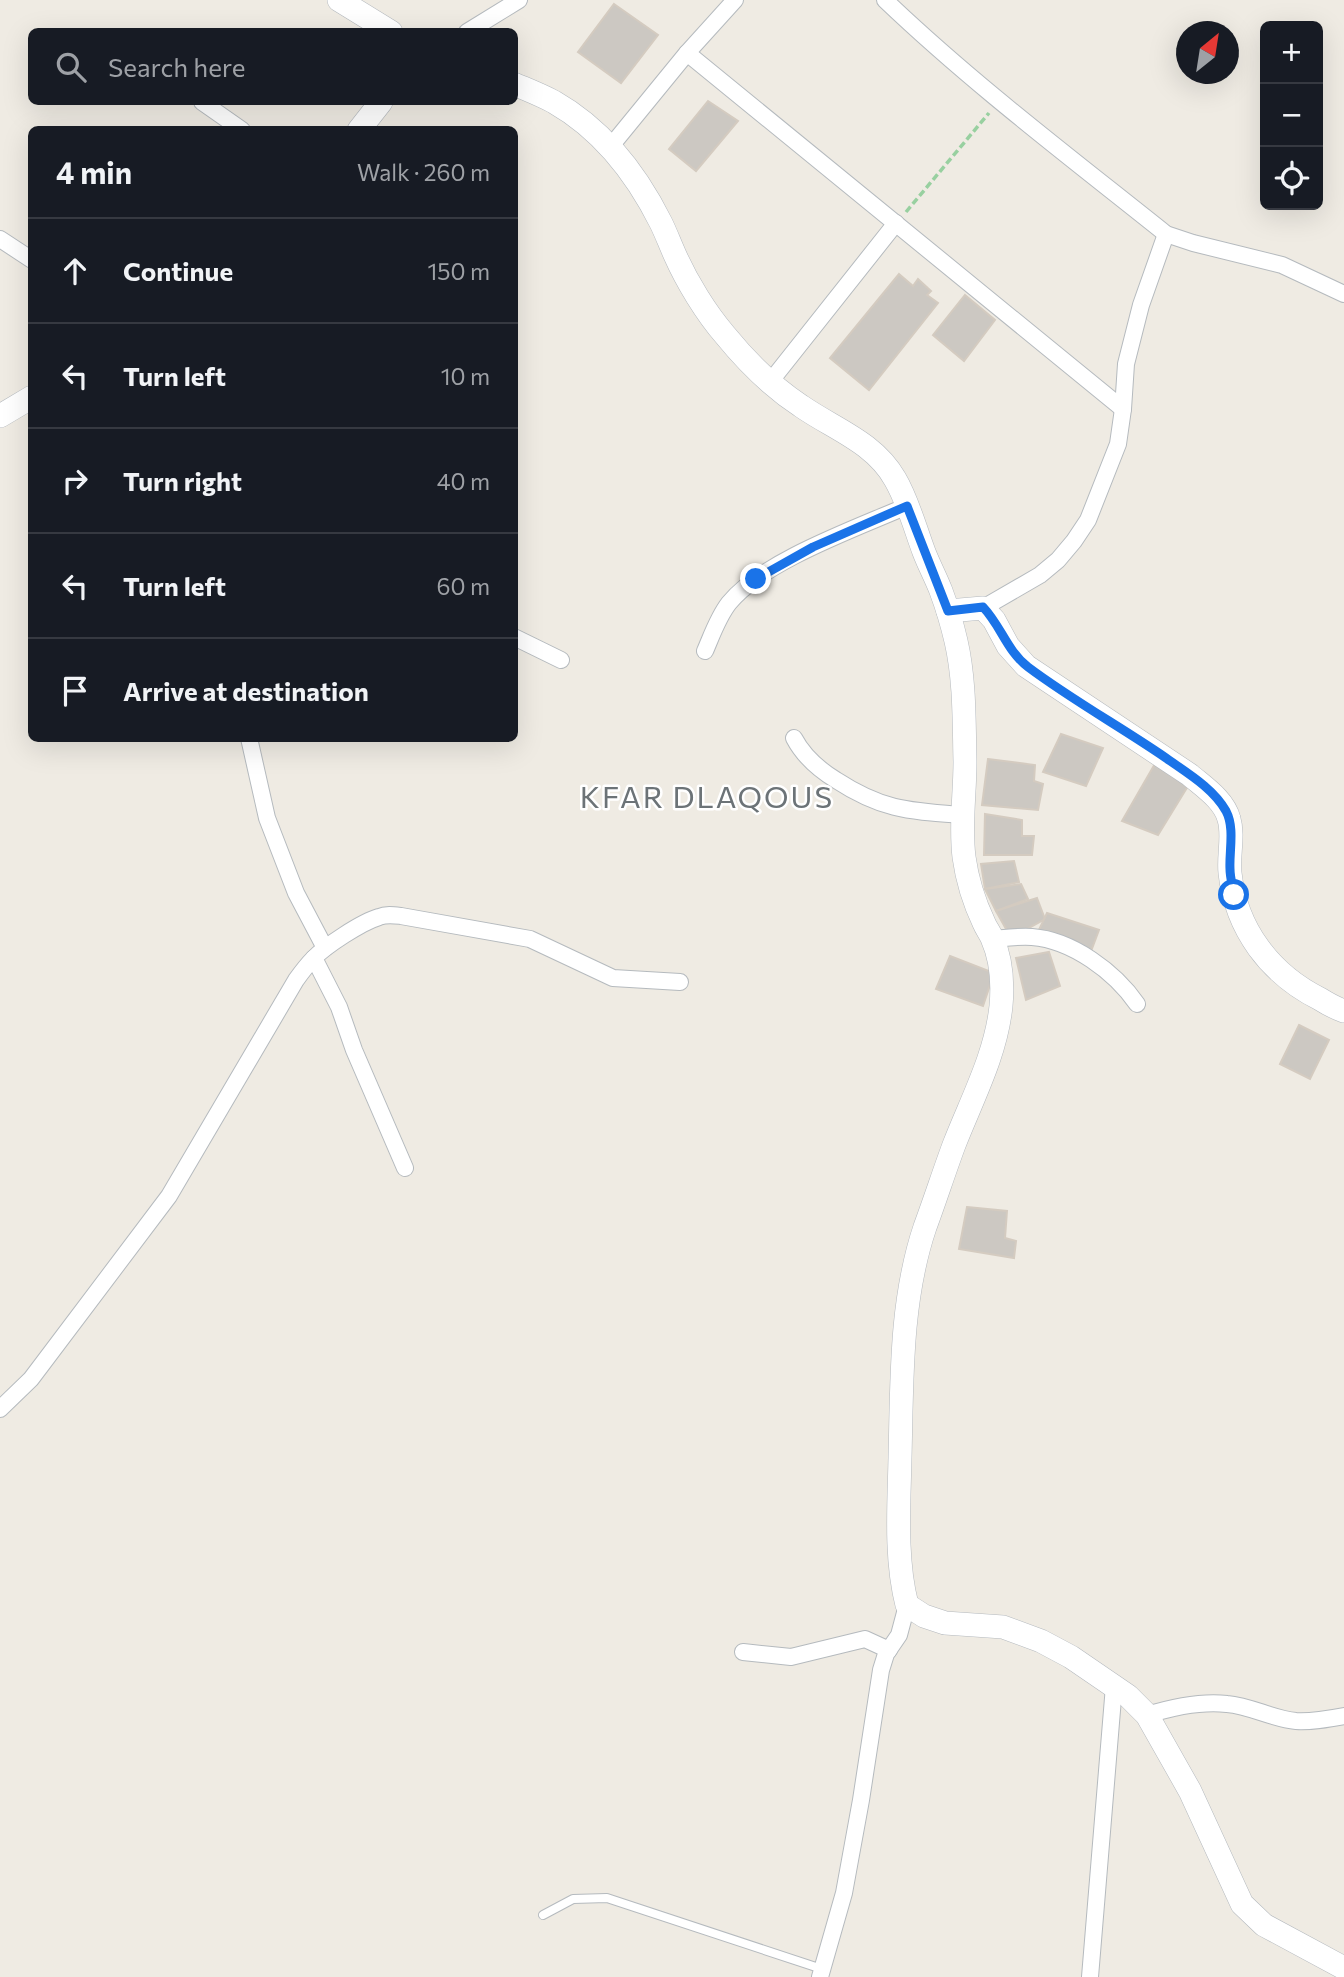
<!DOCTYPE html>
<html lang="en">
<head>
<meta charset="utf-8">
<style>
  body { margin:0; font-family:Commissioner,sans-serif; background:#242831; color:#f1f3f6 }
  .controls { position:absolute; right:21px; top:21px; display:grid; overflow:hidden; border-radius:10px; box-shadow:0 7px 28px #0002 }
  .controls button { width:63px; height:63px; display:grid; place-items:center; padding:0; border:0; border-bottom:2px solid #363941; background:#171b24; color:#f1f3f6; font:35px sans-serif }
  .compass { position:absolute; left:1176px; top:21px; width:63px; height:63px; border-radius:50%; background:#171b24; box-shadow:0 7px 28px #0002; rotate:30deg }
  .stop { position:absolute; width:21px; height:21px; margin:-16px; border:5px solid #1a73e8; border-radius:50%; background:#fff }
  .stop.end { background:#1a73e8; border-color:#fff; box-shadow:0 2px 7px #0008 }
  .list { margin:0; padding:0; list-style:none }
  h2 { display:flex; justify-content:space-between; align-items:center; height:91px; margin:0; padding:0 28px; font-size:30px }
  h2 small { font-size:23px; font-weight:400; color:#9ea1a6 }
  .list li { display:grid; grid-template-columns:46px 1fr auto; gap:21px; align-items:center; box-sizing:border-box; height:105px; padding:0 28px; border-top:2px solid #363941 }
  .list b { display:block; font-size:26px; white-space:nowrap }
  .list em { font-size:23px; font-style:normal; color:#9ea1a6 }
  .icon { flex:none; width:38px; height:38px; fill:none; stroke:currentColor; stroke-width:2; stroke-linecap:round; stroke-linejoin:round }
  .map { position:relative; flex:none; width:1344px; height:1977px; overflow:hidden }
  .search { position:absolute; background:#171b24; box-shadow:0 7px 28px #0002; left:28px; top:28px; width:490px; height:77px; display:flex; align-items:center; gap:18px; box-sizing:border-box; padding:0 24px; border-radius:10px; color:#9ea1a6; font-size:26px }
  .panel { position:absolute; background:#171b24; box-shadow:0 7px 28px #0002; left:28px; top:126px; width:490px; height:616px; border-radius:10px }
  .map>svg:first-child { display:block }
</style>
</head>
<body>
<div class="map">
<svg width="1344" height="1977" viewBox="0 0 1344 1977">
  <rect width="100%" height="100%" fill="#efebe3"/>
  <g fill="#ccc8c2" stroke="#d4cbc0" stroke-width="2">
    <path d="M614,4L658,35L621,83L578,52Z"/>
    <path d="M708,101L738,121L696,171L669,149Z"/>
    <path d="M899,274L913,286L918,279L931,291L927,295L938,303L869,390L830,358Z"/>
    <path d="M965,295L995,320L964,361L933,335Z"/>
    <path d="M1061,734L1103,748L1086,786L1043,772Z"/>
    <path d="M988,759L1035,765L1034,781L1043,784L1038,810L982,805Z"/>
    <path d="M1156,762L1188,786L1158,835L1122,821Z"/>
    <path d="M985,814L1022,820V836H1034L1032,855H984Z"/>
    <path d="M1014,861L1019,882L985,889L981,864Z"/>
    <path d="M1021,884L1028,899L996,911L985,889Z"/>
    <path d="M1037,898L1045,919L1011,938L996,911Z"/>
    <path d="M1047,913L1099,930L1090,954L1037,934Z"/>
    <path d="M1049,952L1060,986L1026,1000L1016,958Z"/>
    <path d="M950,956L994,973L983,1006L936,989Z"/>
    <path d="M1299,1025L1329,1040L1310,1079L1280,1064Z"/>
    <path d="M967,1207L1007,1211L1005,1238L1016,1241L1014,1258L959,1249Z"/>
  </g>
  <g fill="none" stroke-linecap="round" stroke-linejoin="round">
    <defs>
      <path id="lane" d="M543,1915L573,1899L607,1898L822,1969"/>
      <g id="street">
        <path d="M885,0C973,84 1071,158 1166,234L1193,243L1282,265L1344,294"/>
        <path d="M467,32L519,0"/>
        <path d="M687,53L1123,409"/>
        <path d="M202,102L242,130"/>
        <path d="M611,146L687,53L735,0"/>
        <path d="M0,239L32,260"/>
        <path d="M770,382L896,223"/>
        <path d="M983,608L1040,575L1058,560L1074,541L1088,520L1118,444L1123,409L1126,364L1141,305L1166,234"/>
        <path d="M514,637L561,660"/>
        <path d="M705,651C712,635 718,617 729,603C763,561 857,528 907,506"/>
        <path d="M249,738L267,818L296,893L325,948"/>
        <path d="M794,738C804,757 818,769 836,780C882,810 908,811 962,815"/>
        <path d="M993,939C1005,938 1019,936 1032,937C1072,940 1115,972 1137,1004"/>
        <path d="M314,958L339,1007L354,1050L405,1168"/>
        <path d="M0,1409L31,1379L169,1196L296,980C301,973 307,965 313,959C325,946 362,922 379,917C386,914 393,915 401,916L530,939L613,978L680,982"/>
        <path d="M743,1652L791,1657L865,1639L889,1650"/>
        <path d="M1147,1715C1173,1707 1201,1701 1227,1704C1251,1706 1273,1719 1296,1721C1312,1722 1328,1719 1344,1716"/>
        <path d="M820,1977L844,1893L861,1800L881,1670L886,1654L899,1635L907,1605"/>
        <path d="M1090,1977L1114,1686"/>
      </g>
      <g id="secondary">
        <path d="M339,0L391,32"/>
        <path d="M514,84C528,90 541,95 554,102C603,130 636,173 661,223C666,233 670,244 675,255C687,282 706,313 725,335C747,362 772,387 801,406C834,429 874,442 895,479C908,501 915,528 924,552C929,565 936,578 941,591C947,607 952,624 956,641C965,680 964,722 965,762C965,794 960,825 964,857C967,879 974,902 984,923C986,928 990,933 992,938C1001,958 1003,984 1001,1006C996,1055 971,1101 954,1145C944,1172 935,1200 925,1227C900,1301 902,1381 900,1458C899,1505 895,1559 907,1605L924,1616L945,1623L1003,1627L1041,1641L1071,1657L1128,1696L1147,1715L1190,1791L1242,1904L1264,1925L1344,1968"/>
        <path d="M359,130L381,102"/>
        <path d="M0,416L32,397"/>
        <path d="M948,611L983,608L994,620L1008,646L1026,666L1190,775C1204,787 1224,800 1229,819C1234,836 1228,855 1230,873C1236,929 1270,974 1320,999C1328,1004 1335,1008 1344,1011"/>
      </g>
    </defs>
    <use href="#lane" stroke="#b5babe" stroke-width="10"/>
    <use href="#street" stroke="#b5babe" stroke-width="18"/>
    <use href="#secondary" stroke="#b4b9be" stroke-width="24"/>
    <path stroke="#98d0a0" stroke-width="3.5" stroke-dasharray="7 3.5" stroke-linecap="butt" d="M906,212L989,113"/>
    <use href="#lane" stroke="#fff" stroke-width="8"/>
    <use href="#street" stroke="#fff" stroke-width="16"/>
    <use href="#secondary" stroke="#fff" stroke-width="23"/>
  </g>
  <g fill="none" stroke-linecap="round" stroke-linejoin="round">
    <path stroke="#1a73e8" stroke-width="9" d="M756,579L813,547L907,506L948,611L983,607C1001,626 1007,651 1028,667C1072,700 1121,727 1166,758C1187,773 1213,788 1226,811C1235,828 1229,851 1230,869C1230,878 1233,887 1234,895"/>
  </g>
  <g text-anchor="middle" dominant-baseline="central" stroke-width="5" stroke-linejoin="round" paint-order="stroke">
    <g font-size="30" letter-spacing="2" fill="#6c7377" stroke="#fff">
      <text x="707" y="795">KFAR DLAQOUS</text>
    </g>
  </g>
</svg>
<div class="controls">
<button>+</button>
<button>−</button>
<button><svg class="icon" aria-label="locate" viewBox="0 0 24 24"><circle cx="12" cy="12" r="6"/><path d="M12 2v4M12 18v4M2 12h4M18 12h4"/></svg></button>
</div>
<svg class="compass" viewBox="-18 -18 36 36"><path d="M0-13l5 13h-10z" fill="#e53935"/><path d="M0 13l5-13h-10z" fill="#9ea1a6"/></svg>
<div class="stop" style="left:1234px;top:895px"></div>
<div class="stop end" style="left:756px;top:579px"></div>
<div class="search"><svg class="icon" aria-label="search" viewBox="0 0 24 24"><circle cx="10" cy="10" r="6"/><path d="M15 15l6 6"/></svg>Search here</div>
<section class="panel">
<h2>4 min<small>Walk · 260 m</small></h2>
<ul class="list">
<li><svg class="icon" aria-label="ahead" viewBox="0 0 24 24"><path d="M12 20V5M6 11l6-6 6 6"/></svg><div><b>Continue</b></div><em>150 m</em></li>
<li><svg class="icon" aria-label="left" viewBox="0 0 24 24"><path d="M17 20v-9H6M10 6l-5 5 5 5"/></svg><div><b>Turn left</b></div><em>10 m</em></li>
<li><svg class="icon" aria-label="right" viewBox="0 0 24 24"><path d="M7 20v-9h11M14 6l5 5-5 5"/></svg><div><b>Turn right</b></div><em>40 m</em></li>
<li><svg class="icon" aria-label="left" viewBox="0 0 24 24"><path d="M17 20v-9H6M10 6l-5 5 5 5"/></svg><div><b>Turn left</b></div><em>60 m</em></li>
<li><svg class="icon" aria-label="arrive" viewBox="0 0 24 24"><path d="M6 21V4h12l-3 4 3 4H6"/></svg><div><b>Arrive at destination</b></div></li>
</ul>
</section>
</div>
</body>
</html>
